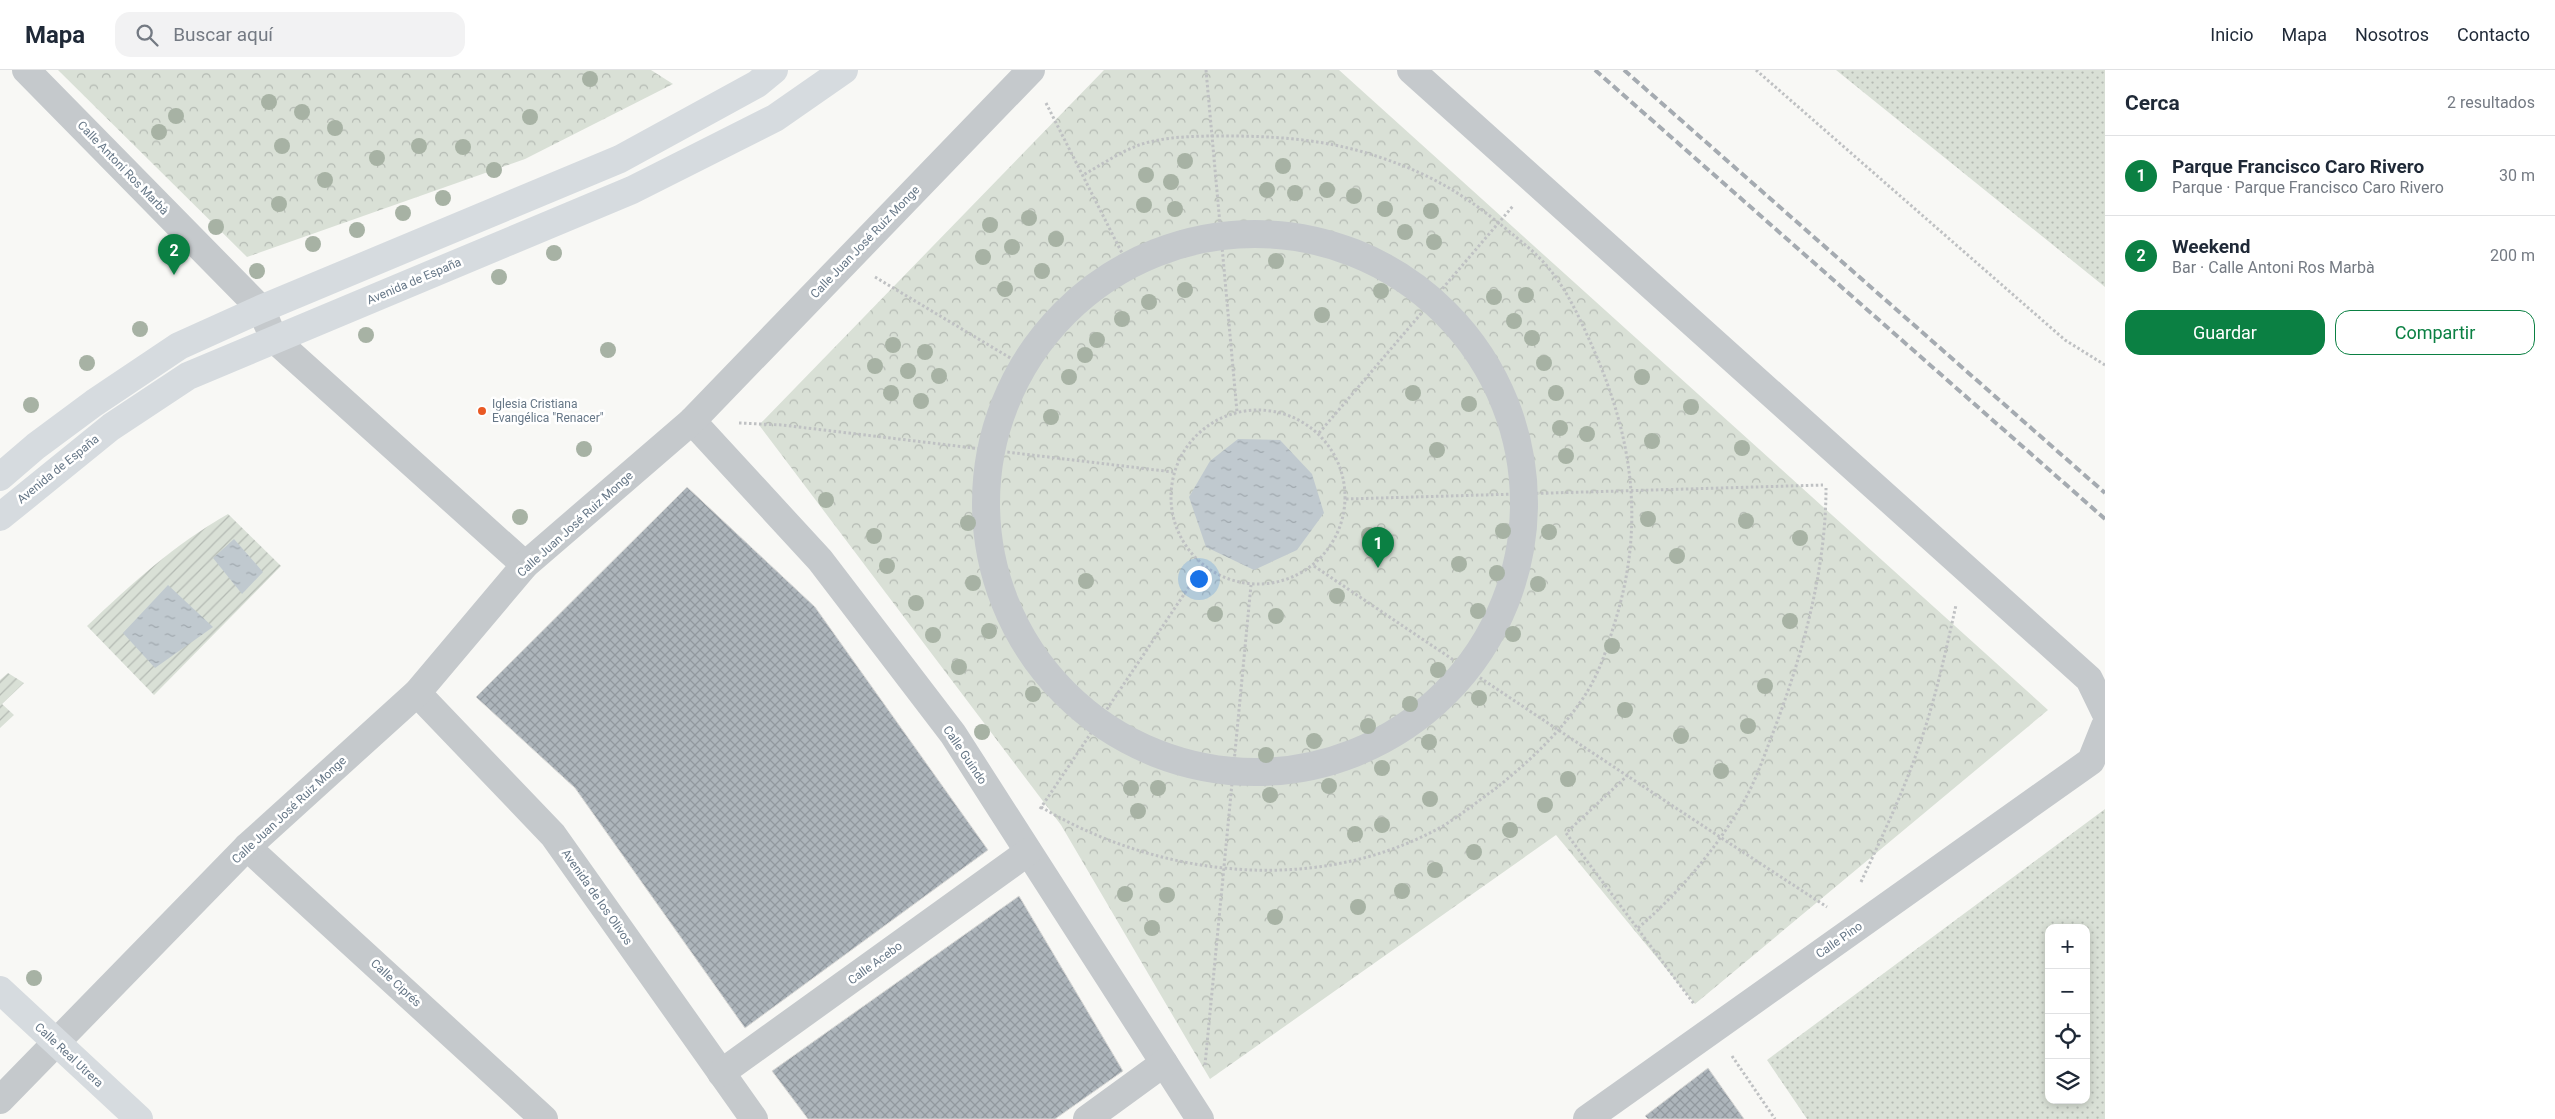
<!DOCTYPE html>
<html lang="es">
<head>
<meta charset="utf-8">
<style>
  body { margin:0; font-family:Roboto,sans-serif; background:#f2f2f3; color:#1f2937 }
  .controls { position:absolute; right:15px; bottom:15px; display:grid; overflow:hidden; border-radius:10px; box-shadow:0 2px 8px #0003 }
  .controls button { width:45px; height:45px; display:grid; place-items:center; padding:0; border:0; border-bottom:1px solid #e0e1e3; background:#fff; color:#1f2937; font:25px sans-serif }
  .you { position:absolute; left:1198px; top:508px; width:18px; height:18px; margin:-12px; border:4px solid #fff; border-radius:50%; background:#1a73e8; box-shadow:0 0 0 8px #1a73e833 }
  .badge { display:grid; place-items:center; width:32px; height:32px; border-radius:50%; background:#0b8043; color:#fff; font-size:16px; font-weight:700 }
  .pin { position:absolute; translate:-50% -41px; filter:drop-shadow(0 1px 2px #0008) }
  .pin::after { content:''; position:absolute; top:26px; width:18px; height:15px; background:inherit; clip-path:polygon(0 0,100% 0,50% 100%) }
  .list { margin:0; padding:0; list-style:none }
  h2 { display:flex; justify-content:space-between; align-items:center; height:65px; margin:0; padding:0 20px; font-size:21px }
  h2 small { font-size:16px; font-weight:400; color:#747a83 }
  .list li { display:grid; grid-template-columns:32px 1fr auto; gap:15px; align-items:center; box-sizing:border-box; height:80px; padding:0 20px; border-top:1px solid #e0e1e3 }
  .list b { display:block; font-size:19px; white-space:nowrap }
  .list p { margin:0; font-size:16px; white-space:nowrap; color:#747a83 }
  .list em { font-size:16px; font-style:normal; color:#747a83 }
  .actions { display:flex; gap:10px; padding:15px 20px }
  .actions a { flex:1; padding:11px 0; border:1px solid #0b8043; border-radius:15px; text-align:center; font-size:18px; color:#0b8043 }
  .actions .main { background:#0b8043; color:#fff }
  .icon { flex:none; width:28px; height:28px; fill:none; stroke:currentColor; stroke-width:2; stroke-linecap:round; stroke-linejoin:round }
  .map { position:relative; flex:none; width:2105px; height:1049px; overflow:hidden }
  header { display:flex; align-items:center; gap:30px; box-sizing:border-box; height:70px; padding:0 25px; background:#fff; border-bottom:1px solid #e0e1e3 }
  header strong { font-size:24px }
  nav { display:flex; gap:28px; margin-inline-start:auto; font-size:18px }
  .search { width:350px; height:45px; background:#f2f2f3; display:flex; align-items:center; gap:12px; box-sizing:border-box; padding:0 18px; border-radius:15px; color:#747a83; font-size:19px }
  main { display:flex }
  aside { flex:1; background:#fff }
  .map>svg:first-child { display:block }
</style>
</head>
<body>
<header>
<strong>Mapa</strong>
<div class="search"><svg class="icon" aria-label="search" viewBox="0 0 24 24"><circle cx="10" cy="10" r="6"/><path d="M15 15l6 6"/></svg>Buscar aquí</div>
<nav><a>Inicio</a><a>Mapa</a><a>Nosotros</a><a>Contacto</a></nav>
</header>
<main>
<div class="map">
<svg width="2105" height="1049" viewBox="0 0 2105 1049">
  <defs>
    <pattern id="grass-dots" width="8" height="8" patternUnits="userSpaceOnUse" patternTransform="scale(1.25)"><rect width="8" height="8" fill="#d9e0d6"/><path d="M2 2h.1M6 6h.1" fill="none" stroke="#b4bab3" stroke-width="1.8" stroke-linecap="round"/></pattern>
    <pattern id="park-crowns" width="20" height="18" patternUnits="userSpaceOnUse" patternTransform="scale(1.25)"><rect width="20" height="18" fill="#d9e0d6"/><path d="M2 6a3 3 0 1 1 6 0M12 15a3 3 0 1 1 6 0" fill="none" stroke="#b4bab3"/></pattern>
    <pattern id="garden-furrows" width="10" height="10" patternUnits="userSpaceOnUse" patternTransform="scale(1.25)"><rect width="10" height="10" fill="#d9e0d6"/><path d="M-1 1l2-2M0 10L10 0M9 11l2-2" fill="none" stroke="#b4bab3"/></pattern>
    <pattern id="water-ripples" width="26" height="14" patternUnits="userSpaceOnUse" patternTransform="scale(1.25)"><rect width="26" height="14" fill="#c0c9cf"/><path d="M2 4q2-2 4 0t4 0M15 11q2-2 4 0t4 0" fill="none" stroke="#a0a8ae"/></pattern>
    <pattern id="building-cross-hatch" width="8" height="8" patternUnits="userSpaceOnUse" patternTransform="scale(1.25)"><rect width="8" height="8" fill="#adb5bb"/><path d="M0 0l8 8M0 8l8-8" fill="none" stroke="#91989e"/></pattern>
  </defs>
  <rect width="100%" height="100%" fill="#f8f8f5"/>
  <g fill="url(#grass-dots)" fill-rule="evenodd">
    <path d="M1836,0H2105V217Z"/>
    <path d="M2105,739V1049H1807L1767,990ZM2049,858H2086V1030H2049Z"/>
  </g>
  <g fill="url(#park-crowns)">
    <path d="M58,0H651L673,14L525,89L247,187Z"/>
    <path d="M1104,0H1339L2048,640L1695,934L1556,765L1210,1009L1061,755L759,355Z"/>
  </g>
  <g fill="url(#garden-furrows)">
    <path d="M228,444L281,496L154,625L87,556C131,514 175,474 228,444Z"/>
    <path d="M8,603L24,613L2,634L14,645L0,658V610Z"/>
  </g>
  <g fill="url(#water-ripples)">
    <path d="M1238,369L1280,370L1312,404L1324,443L1297,480L1254,500L1206,477L1189,427L1210,391Z"/>
    <path d="M234,469L263,502L242,524L213,488Z"/>
    <path d="M168,515L213,557L155,598L123,563Z"/>
  </g>
  <g fill="url(#building-cross-hatch)" stroke="#d9d9d7">
    <path d="M687,417L815,537L988,780L745,958L575,718L476,627Z"/>
    <path d="M1019,826L1123,1001L1055,1049H808L772,1001Z"/>
    <path d="M1708,998L1744,1049H1648L1645,1046Z"/>
  </g>
  <g fill="none" stroke-linecap="round" stroke-linejoin="round">
    <g stroke="#bfc1c3" stroke-width="3" stroke-dasharray="2.5 2.5" stroke-linecap="butt">
      <path d="M1206,0L1237,342"/>
      <path d="M1756,0L2065,270L2105,295"/>
      <path d="M1046,33L1128,195"/>
      <path d="M875,207L1027,298"/>
      <circle cx="1258" cy="427" r="87"/>
      <path d="M739,353L782,355L1173,402"/>
      <path d="M1319,363L1513,136"/>
      <path d="M1346,429L1823,415"/>
      <path d="M1314,496C1484,611 1655,725 1827,837"/>
      <path d="M1628,705L1566,763L1694,934"/>
      <path d="M1041,737C1160,808 1318,826 1443,756C1461,745 1478,731 1495,719C1529,692 1564,659 1587,622C1600,601 1607,578 1614,555C1645,458 1634,371 1593,278C1580,249 1567,219 1546,195C1536,183 1523,173 1511,163C1468,127 1435,106 1382,88C1331,70 1279,66 1226,66C1197,66 1166,66 1139,75C1120,82 1101,95 1083,105"/>
      <path d="M1040,739L1203,496"/>
      <path d="M1861,812C1881,769 1901,727 1917,682C1934,635 1945,585 1956,535"/>
      <path d="M1638,858C1680,822 1716,779 1744,731C1755,712 1763,689 1771,668C1801,590 1826,503 1826,418"/>
      <path d="M1732,986L1775,1049"/>
      <path d="M1205,995L1251,515"/>
    </g>
    <g stroke="#c5c9cc" stroke-width="28">
      <path d="M26,0L261,239L274,269L525,495"/>
      <path d="M1411,0L2089,609L2105,642"/>
      <circle cx="1255" cy="433" r="269"/>
      <path d="M692,351L820,490L953,664L1200,1049"/>
      <path d="M417,623L553,765L754,1049"/>
      <path d="M247,777L544,1049"/>
      <path d="M721,1003L1028,782"/>
      <path d="M0,1030L247,777L417,623L525,495L692,351L1031,0"/>
      <path d="M1087,1049L1164,993"/>
      <path d="M1587,1049L2091,691L2105,656"/>
    </g>
    <path stroke="#d6dbdf" stroke-width="28" d="M0,920L139,1049"/>
    <g stroke="#d6dbdf" stroke-width="28">
      <path d="M0,407L36,376L94,333L179,276L261,239L620,89L757,14L774,0"/>
      <path d="M0,447L111,357L188,306L632,120L775,48L844,0"/>
    </g>
    <g stroke="#a5abb1" stroke-width="4" stroke-dasharray="8 4" stroke-linecap="butt">
      <path d="M1595,0L2105,449"/>
      <path d="M1624,0L2105,423"/>
    </g>
  </g>
  <g fill="#a7b2a4">
    <circle cx="590" cy="9" r="8"/>
    <circle cx="269" cy="32" r="8"/>
    <circle cx="302" cy="42" r="8"/>
    <circle cx="176" cy="46" r="8"/>
    <circle cx="530" cy="47" r="8"/>
    <circle cx="335" cy="58" r="8"/>
    <circle cx="159" cy="62" r="8"/>
    <circle cx="282" cy="76" r="8"/>
    <circle cx="419" cy="76" r="8"/>
    <circle cx="463" cy="77" r="8"/>
    <circle cx="377" cy="88" r="8"/>
    <circle cx="1185" cy="91" r="8"/>
    <circle cx="1283" cy="96" r="8"/>
    <circle cx="494" cy="100" r="8"/>
    <circle cx="1146" cy="105" r="8"/>
    <circle cx="325" cy="110" r="8"/>
    <circle cx="1171" cy="112" r="8"/>
    <circle cx="1267" cy="120" r="8"/>
    <circle cx="1327" cy="120" r="8"/>
    <circle cx="1295" cy="123" r="8"/>
    <circle cx="1354" cy="126" r="8"/>
    <circle cx="443" cy="128" r="8"/>
    <circle cx="279" cy="134" r="8"/>
    <circle cx="1144" cy="135" r="8"/>
    <circle cx="1175" cy="139" r="8"/>
    <circle cx="1385" cy="139" r="8"/>
    <circle cx="1431" cy="141" r="8"/>
    <circle cx="403" cy="143" r="8"/>
    <circle cx="1029" cy="148" r="8"/>
    <circle cx="990" cy="155" r="8"/>
    <circle cx="216" cy="157" r="8"/>
    <circle cx="357" cy="160" r="8"/>
    <circle cx="1405" cy="162" r="8"/>
    <circle cx="1056" cy="169" r="8"/>
    <circle cx="1434" cy="172" r="8"/>
    <circle cx="313" cy="174" r="8"/>
    <circle cx="1012" cy="177" r="8"/>
    <circle cx="554" cy="183" r="8"/>
    <circle cx="983" cy="187" r="8"/>
    <circle cx="1276" cy="191" r="8"/>
    <circle cx="257" cy="201" r="8"/>
    <circle cx="1042" cy="201" r="8"/>
    <circle cx="499" cy="207" r="8"/>
    <circle cx="1005" cy="219" r="8"/>
    <circle cx="1185" cy="220" r="8"/>
    <circle cx="1381" cy="221" r="8"/>
    <circle cx="1526" cy="225" r="8"/>
    <circle cx="1494" cy="227" r="8"/>
    <circle cx="1149" cy="232" r="8"/>
    <circle cx="1322" cy="245" r="8"/>
    <circle cx="1122" cy="249" r="8"/>
    <circle cx="1514" cy="251" r="8"/>
    <circle cx="140" cy="259" r="8"/>
    <circle cx="366" cy="265" r="8"/>
    <circle cx="1532" cy="268" r="8"/>
    <circle cx="1097" cy="270" r="8"/>
    <circle cx="893" cy="275" r="8"/>
    <circle cx="608" cy="280" r="8"/>
    <circle cx="925" cy="282" r="8"/>
    <circle cx="1085" cy="285" r="8"/>
    <circle cx="87" cy="293" r="8"/>
    <circle cx="1544" cy="293" r="8"/>
    <circle cx="875" cy="296" r="8"/>
    <circle cx="908" cy="301" r="8"/>
    <circle cx="939" cy="306" r="8"/>
    <circle cx="1069" cy="307" r="8"/>
    <circle cx="1642" cy="307" r="8"/>
    <circle cx="891" cy="323" r="8"/>
    <circle cx="1413" cy="323" r="8"/>
    <circle cx="1556" cy="323" r="8"/>
    <circle cx="921" cy="331" r="8"/>
    <circle cx="1469" cy="334" r="8"/>
    <circle cx="31" cy="335" r="8"/>
    <circle cx="1691" cy="337" r="8"/>
    <circle cx="1051" cy="347" r="8"/>
    <circle cx="1560" cy="358" r="8"/>
    <circle cx="1587" cy="364" r="8"/>
    <circle cx="1652" cy="371" r="8"/>
    <circle cx="1742" cy="378" r="8"/>
    <circle cx="584" cy="379" r="8"/>
    <circle cx="1437" cy="380" r="8"/>
    <circle cx="1566" cy="386" r="8"/>
    <circle cx="826" cy="430" r="8"/>
    <circle cx="520" cy="447" r="8"/>
    <circle cx="1648" cy="449" r="8"/>
    <circle cx="1746" cy="451" r="8"/>
    <circle cx="968" cy="453" r="8"/>
    <circle cx="1503" cy="461" r="8"/>
    <circle cx="1549" cy="462" r="8"/>
    <circle cx="1369" cy="465" r="8"/>
    <circle cx="874" cy="466" r="8"/>
    <circle cx="1800" cy="468" r="8"/>
    <circle cx="1677" cy="486" r="8"/>
    <circle cx="1459" cy="494" r="8"/>
    <circle cx="887" cy="496" r="8"/>
    <circle cx="1497" cy="503" r="8"/>
    <circle cx="1086" cy="511" r="8"/>
    <circle cx="973" cy="513" r="8"/>
    <circle cx="1538" cy="514" r="8"/>
    <circle cx="1337" cy="526" r="8"/>
    <circle cx="916" cy="533" r="8"/>
    <circle cx="1478" cy="541" r="8"/>
    <circle cx="1215" cy="544" r="8"/>
    <circle cx="1276" cy="546" r="8"/>
    <circle cx="1790" cy="551" r="8"/>
    <circle cx="989" cy="561" r="8"/>
    <circle cx="1513" cy="564" r="8"/>
    <circle cx="933" cy="565" r="8"/>
    <circle cx="1612" cy="576" r="8"/>
    <circle cx="959" cy="597" r="8"/>
    <circle cx="1438" cy="600" r="8"/>
    <circle cx="1765" cy="616" r="8"/>
    <circle cx="1033" cy="624" r="8"/>
    <circle cx="1479" cy="628" r="8"/>
    <circle cx="1410" cy="634" r="8"/>
    <circle cx="1625" cy="640" r="8"/>
    <circle cx="1368" cy="656" r="8"/>
    <circle cx="1748" cy="656" r="8"/>
    <circle cx="982" cy="662" r="8"/>
    <circle cx="1681" cy="666" r="8"/>
    <circle cx="1314" cy="671" r="8"/>
    <circle cx="1429" cy="672" r="8"/>
    <circle cx="1266" cy="685" r="8"/>
    <circle cx="1382" cy="698" r="8"/>
    <circle cx="1721" cy="701" r="8"/>
    <circle cx="1568" cy="709" r="8"/>
    <circle cx="1329" cy="716" r="8"/>
    <circle cx="1131" cy="718" r="8"/>
    <circle cx="1158" cy="718" r="8"/>
    <circle cx="1270" cy="725" r="8"/>
    <circle cx="1430" cy="729" r="8"/>
    <circle cx="1545" cy="735" r="8"/>
    <circle cx="1138" cy="741" r="8"/>
    <circle cx="1382" cy="755" r="8"/>
    <circle cx="1510" cy="760" r="8"/>
    <circle cx="1355" cy="764" r="8"/>
    <circle cx="1474" cy="782" r="8"/>
    <circle cx="1435" cy="800" r="8"/>
    <circle cx="1402" cy="821" r="8"/>
    <circle cx="1125" cy="824" r="8"/>
    <circle cx="1167" cy="825" r="8"/>
    <circle cx="1358" cy="837" r="8"/>
    <circle cx="1275" cy="847" r="8"/>
    <circle cx="1152" cy="858" r="8"/>
    <circle cx="34" cy="908" r="8"/>
  </g>
  <circle fill="#e95923" stroke="#fff" stroke-width="2" cx="482" cy="341" r="5"/>
  <g text-anchor="middle" dominant-baseline="central" stroke-width="5" stroke-linejoin="round" paint-order="stroke">
    <g font-size="12" fill="#667787" stroke="#fff">
      <text transform="translate(123 98) rotate(46)">Calle Antoni Ros Marbà</text>
      <text transform="translate(865 172) rotate(-46)">Calle Juan José Ruiz Monge</text>
      <text transform="translate(414 211) rotate(-23)">Avenida de España</text>
      <text transform="translate(58 399) rotate(-39)">Avenida de España</text>
      <text transform="translate(575 454) rotate(-42)">Calle Juan José Ruiz Monge</text>
      <text transform="translate(965 685) rotate(56)">Calle Guindo</text>
      <text transform="translate(289 740) rotate(-43)">Calle Juan José Ruiz Monge</text>
      <text transform="translate(597 827) rotate(55)">Avenida de los Olivos</text>
      <text transform="translate(1839 870) rotate(-35)">Calle Pino</text>
      <text transform="translate(875 893) rotate(-36)">Calle Acebo</text>
      <text transform="translate(396 913) rotate(43)">Calle Ciprés</text>
      <text transform="translate(69 985) rotate(43)">Calle Real Utrera</text>
    </g>
    <g font-size="12" fill="#667787" stroke="#fff" text-anchor="start">
      <text x="492" y="334">Iglesia Cristiana<tspan x="492" dy="14">Evangélica "Renacer"</tspan></text>
    </g>
  </g>
</svg>
<div class="controls">
<button>+</button>
<button>−</button>
<button><svg class="icon" aria-label="locate" viewBox="0 0 24 24"><circle cx="12" cy="12" r="6"/><path d="M12 2v4M12 18v4M2 12h4M18 12h4"/></svg></button>
<button><svg class="icon" aria-label="layers" viewBox="0 0 24 24"><path d="M12 4l9 5-9 5-9-5zM3 14l9 5 9-5"/></svg></button>
</div>
<div class="you"></div>
<div class="pin badge" style="left:1378px;top:498px">1</div>
<div class="pin badge" style="left:174px;top:205px">2</div>
</div>
<aside>
<h2>Cerca<small>2 resultados</small></h2>
<ul class="list">
<li><span class="badge">1</span><div><b>Parque Francisco Caro Rivero</b><p>Parque · Parque Francisco Caro Rivero</p></div><em>30 m</em></li>
<li><span class="badge">2</span><div><b>Weekend</b><p>Bar · Calle Antoni Ros Marbà</p></div><em>200 m</em></li>
</ul>
<div class="actions"><a class="main">Guardar</a><a>Compartir</a></div>
</aside>
</main>
</body>
</html>
